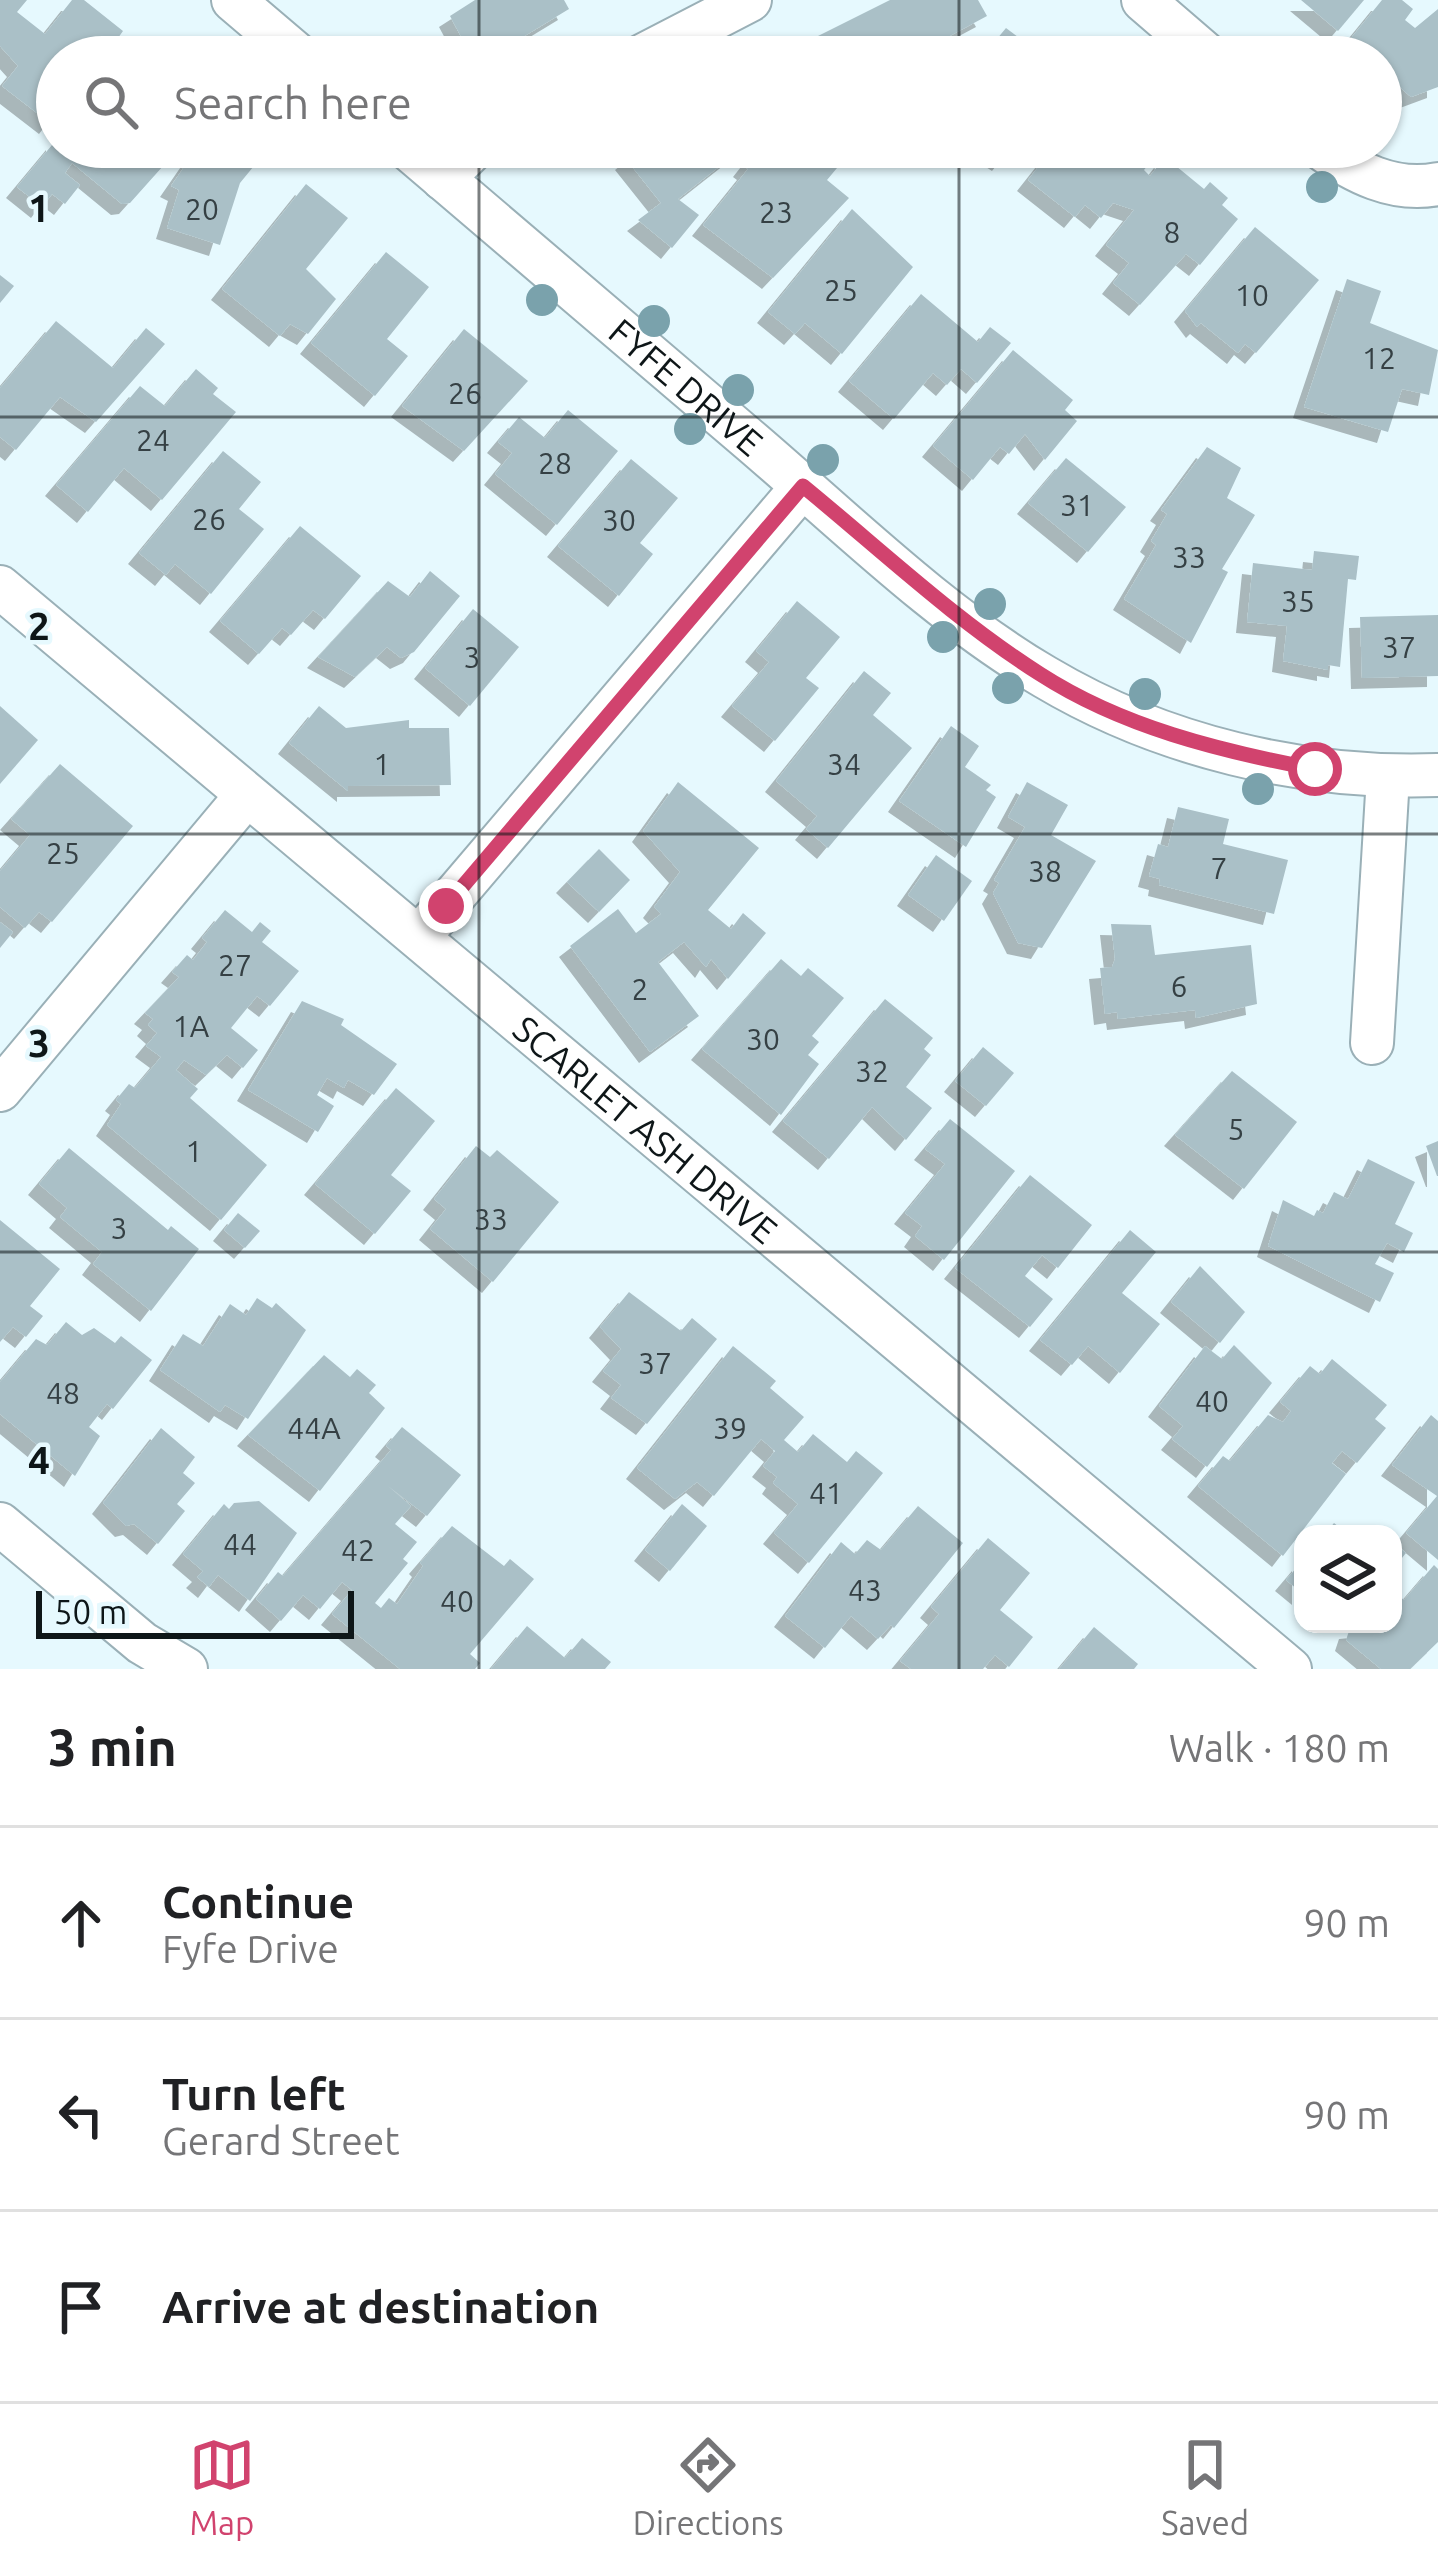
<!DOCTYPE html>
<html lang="en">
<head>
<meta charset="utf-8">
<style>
  body { margin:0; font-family:Ubuntu,sans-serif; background:#f6f6f6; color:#202124 }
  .controls { position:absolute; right:36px; bottom:36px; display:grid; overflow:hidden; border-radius:24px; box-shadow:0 3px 9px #0004 }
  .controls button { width:108px; height:108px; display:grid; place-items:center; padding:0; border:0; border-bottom:3px solid #e0e0e0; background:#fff; color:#202124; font:60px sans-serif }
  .scale { position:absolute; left:36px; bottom:30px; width:318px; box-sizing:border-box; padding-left:12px; border:6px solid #0e1618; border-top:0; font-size:33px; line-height:42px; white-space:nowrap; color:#0e1618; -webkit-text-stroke:9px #e6f9fe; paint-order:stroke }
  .stop { position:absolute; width:36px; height:36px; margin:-27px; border:9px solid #d1436e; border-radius:50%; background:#fff }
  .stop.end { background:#d1436e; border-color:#fff; box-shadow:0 3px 12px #0008 }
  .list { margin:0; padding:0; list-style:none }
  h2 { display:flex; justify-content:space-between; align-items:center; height:156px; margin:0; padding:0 48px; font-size:51px }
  h2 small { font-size:39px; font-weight:400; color:#757577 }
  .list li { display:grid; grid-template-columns:78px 1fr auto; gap:36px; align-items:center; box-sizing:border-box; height:192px; padding:0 48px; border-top:3px solid #e0e0e0 }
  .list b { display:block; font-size:45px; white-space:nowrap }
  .list p { margin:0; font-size:39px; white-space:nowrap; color:#757577 }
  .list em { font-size:39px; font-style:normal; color:#757577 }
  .icon { flex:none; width:66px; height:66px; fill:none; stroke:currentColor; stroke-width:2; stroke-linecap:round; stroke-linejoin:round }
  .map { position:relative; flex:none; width:1438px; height:1669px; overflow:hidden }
  .search { position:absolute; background:#fff; box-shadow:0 3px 9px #0004; left:36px; right:36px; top:36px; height:132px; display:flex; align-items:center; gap:30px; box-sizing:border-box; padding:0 42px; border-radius:66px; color:#757577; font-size:45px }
  .sheet { height:732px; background:#fff }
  nav { display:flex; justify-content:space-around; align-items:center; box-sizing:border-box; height:168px; border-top:3px solid #e0e0e0; background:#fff; font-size:33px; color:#757577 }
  nav a { display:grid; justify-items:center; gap:6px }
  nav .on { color:#d1436e }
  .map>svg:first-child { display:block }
</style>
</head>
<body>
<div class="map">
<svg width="1438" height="1669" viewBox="0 0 1438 1669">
  <defs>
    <filter id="shadow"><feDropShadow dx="-11" dy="11" stdDeviation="0" flood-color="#0004"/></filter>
  </defs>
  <rect width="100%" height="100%" fill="#e6f9fe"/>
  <g fill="#aac0c7" filter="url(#shadow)">
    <path d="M0,0H27L17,12L45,34L72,0H84L123,31L118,38L131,49L124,57H57V114L50,123L2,86L18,66L0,46Z"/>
    <path d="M475,0H564L569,9L490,57H472L450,16Z"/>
    <path d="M890,0H978L987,16L944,39L950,57H817L808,41Z"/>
    <path d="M1301,0H1364L1338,31Z"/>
    <path d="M1382,0H1402L1413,9L1405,20L1415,28L1438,9V87L1411,97L1381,70V57H1365L1347,43Z"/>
    <path d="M1006,28L1022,40L1026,37L1046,53L982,57Z"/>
    <path d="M57,139V147H180L130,203L122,204L72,163L65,173L80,185L65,204L52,194L42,207L17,187Z"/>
    <path d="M198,147L267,150L240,183L220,245L167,228L179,190L171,186Z"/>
    <path d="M641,147H744L678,199L699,215L672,248L638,220L661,203L626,159Z"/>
    <path d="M759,147L852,150L827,180L849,198L773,278L703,225L748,169L744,166Z"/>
    <path d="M983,147H1013L1003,160Z"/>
    <path d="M1054,147H1126L1148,165L1144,170L1150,176L1165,157L1204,189L1210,182L1228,198L1222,205L1238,219L1200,265L1186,254L1140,305L1113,283L1129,263L1106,245L1134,210L1113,203L1101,218L1085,205L1075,217L1028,180Z"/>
    <path d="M306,184L348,218L306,269L336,299L308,334L290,324L280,336L222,289Z"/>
    <path d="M852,209L913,267L842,354L805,323L795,334L768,312Z"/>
    <path d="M1255,227L1319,280L1256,353L1245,344L1238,353L1201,323L1197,327L1185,311Z"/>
    <path d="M386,252L429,287L387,339L408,356L375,396L311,343Z"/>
    <path d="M0,275L14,286L0,303Z"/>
    <path d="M1347,279L1381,291L1370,323L1438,350L1429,395L1402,389L1388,432L1304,407Z"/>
    <path d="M921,294L978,342L990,327L1011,343L977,383L961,369L947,385L933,373L894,419L849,381Z"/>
    <path d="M56,321L113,368L146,328L165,344L96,422L60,397L16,450L0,437V388Z"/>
    <path d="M464,329L528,381L464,451L402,406Z"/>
    <path d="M1013,350L1073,400L1065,410L1077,421L1045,460L1025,434L1009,454L1000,447L973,480L933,446Z"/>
    <path d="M196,369L218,388L213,394L236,412L162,500L124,468L88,512L56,485L140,386L165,406Z"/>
    <path d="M568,410L618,451L557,525L495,474L512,453L498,442L519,417L545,438Z"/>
    <path d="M1207,447L1241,468L1227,498L1255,515L1222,569L1228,572L1191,643L1124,599L1156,545L1151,541L1167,514L1161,510Z"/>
    <path d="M223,451L261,482L239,509L264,529L211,594L175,564L166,575L139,553Z"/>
    <path d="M1066,458L1126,507L1088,552L1028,503Z"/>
    <path d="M631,459L678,498L640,543L653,554L619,596L558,546Z"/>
    <path d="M300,526L361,576L325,619L313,610L291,635L282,628L259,654L220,621Z"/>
    <path d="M1314,551L1359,556L1356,580L1348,579L1340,667L1328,665V670L1283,661L1287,626L1247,622L1253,563L1312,570Z"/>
    <path d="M430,571L460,596L414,652L401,658L387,647L355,677L318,657L388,581L410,597Z"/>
    <path d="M797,601L840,637L806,678L819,688L775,741L732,706L769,662L756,651Z"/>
    <path d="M473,609L519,647L470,706L425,668Z"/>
    <path d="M1438,615V676L1362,678L1360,617Z"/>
    <path d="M864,671L891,693L873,715L912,748L828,848L806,829L817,816L776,781Z"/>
    <path d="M0,706L38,740L0,784Z"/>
    <path d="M319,706L346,728L409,720V728H449L451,785L348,786V791L289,743Z"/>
    <path d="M951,726L979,746L965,767L991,785L986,790L996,797L966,847L899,801Z"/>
    <path d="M60,764L133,826L52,922L39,912L25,928L0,907V871L30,835L11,819Z"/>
    <path d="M678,782L759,848L708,910L731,929L743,913L766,933L728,979L711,959L706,967L684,942L658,962L699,1016L650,1052L570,946L618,909L636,933L661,914L654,907L680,872L643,831Z"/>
    <path d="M1027,782L1068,805L1051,835L1096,861L1042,948L1018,943L993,893L999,883L994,880L1025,827L1008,817Z"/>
    <path d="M1178,807L1229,819L1223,844L1288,860L1274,914L1159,885L1160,879L1149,876L1158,844L1168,847Z"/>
    <path d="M599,849L630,880L599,912L567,882Z"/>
    <path d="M936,855L972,881L944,921L908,895Z"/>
    <path d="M225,910L252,932L260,922L271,931L262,942L299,971L270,1006L257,996L231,1028L258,1050L243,1068L227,1055L206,1075L184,1060L176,1070L198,1089L190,1098L267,1165L221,1220L107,1125L121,1104L116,1100L129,1084L135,1088L161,1057L146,1046L157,1033L148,1025L153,1019L145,1013L179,977L172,972L187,955L193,960L207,942L202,938Z"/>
    <path d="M0,922L13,932L0,948Z"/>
    <path d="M1111,924L1151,925L1155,955L1251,945L1257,1004L1196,1018L1195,1010L1118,1019L1117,1012L1105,1014L1100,968L1112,967L1115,959Z"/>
    <path d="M781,959L801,976L808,968L844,998L812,1036L819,1042L808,1055L819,1064L781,1115L702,1049Z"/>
    <path d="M885,999L933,1038L924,1049L931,1055L906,1087L932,1108L906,1140L872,1107L829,1159L783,1121Z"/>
    <path d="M302,1001L344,1019L341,1025L397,1064L374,1095L348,1080L344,1088L327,1078L317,1095L334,1106L318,1132L248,1090Z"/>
    <path d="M983,1047L1014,1073L986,1106L955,1081Z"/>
    <path d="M1232,1071L1297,1122L1244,1189L1175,1135Z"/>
    <path d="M396,1088L435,1121L391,1175L411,1191L375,1234L315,1184Z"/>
    <path d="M950,1119L1015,1171L944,1260L915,1236L922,1226L905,1213L945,1164L925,1149Z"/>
    <path d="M1438,1141V1176H1437L1426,1146Z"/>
    <path d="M476,1146L490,1157L497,1150L559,1202L493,1282L430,1229L446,1209L434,1199Z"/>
    <path d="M69,1148L168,1230L171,1226L199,1249L151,1311L93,1264L102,1252L60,1217L67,1208L39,1184Z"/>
    <path d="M1368,1159L1415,1182L1395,1224L1413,1233L1404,1252L1387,1243L1375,1264L1394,1273L1380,1302L1268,1246L1283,1200L1314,1216L1317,1210L1323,1213L1334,1192L1348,1199Z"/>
    <path d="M1030,1175L1092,1225L1058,1268L1042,1255L1025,1276L1053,1299L1030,1327L955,1268Z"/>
    <path d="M238,1213L260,1231L245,1248L224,1230Z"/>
    <path d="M0,1220L60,1269L30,1306L43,1316L26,1337L13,1327L0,1342Z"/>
    <path d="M1130,1230L1156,1252L1122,1293L1160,1324L1120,1373L1088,1346L1072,1365L1040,1340Z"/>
    <path d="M1200,1266L1245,1312L1220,1343L1171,1302Z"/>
    <path d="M629,1292L681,1331L692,1318L717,1339L647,1424L611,1398L621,1385L603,1371L621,1349L600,1327Z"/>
    <path d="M257,1298L272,1308L276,1303L306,1330L248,1419L225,1405L220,1412L160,1370L183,1334L203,1346L230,1304L246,1315Z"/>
    <path d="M66,1322L82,1335L94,1328L115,1343L121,1336L152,1360L113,1409L107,1404L89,1427L100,1436L75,1476L0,1414V1382L36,1339L47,1345Z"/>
    <path d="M1234,1345L1272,1383L1207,1467L1172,1439L1183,1426L1159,1406L1205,1346L1222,1359Z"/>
    <path d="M733,1346L776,1381L770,1388L804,1417L784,1440L798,1452L813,1434L847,1462L856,1451L883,1473L809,1563L774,1533L798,1504L773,1483L777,1477L763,1466L775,1451L761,1439L714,1496L697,1482L675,1499L637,1468Z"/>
    <path d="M324,1355L350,1377L357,1369L376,1385L369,1393L385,1408L320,1491L248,1435Z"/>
    <path d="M1332,1359L1387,1405L1375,1419L1386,1428L1357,1463L1342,1451L1332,1463L1346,1474L1283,1556L1198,1486L1223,1456L1230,1461L1268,1415L1283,1422L1291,1411L1280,1402L1310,1366L1320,1374Z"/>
    <path d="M1431,1415L1438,1421V1560L1406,1533L1437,1496L1392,1465Z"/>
    <path d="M402,1427L461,1475L427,1516L388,1486L411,1506L395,1524L417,1542L403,1559L408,1563L375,1603L381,1608L389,1598L397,1604L423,1566L420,1563L452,1526L504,1566L510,1559L534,1579L470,1654L480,1663L475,1669H400L332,1614L352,1590L342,1582L320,1609L303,1595L281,1621L256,1599L278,1572L283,1576L391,1450L386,1446Z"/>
    <path d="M161,1428L195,1457L183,1473L195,1483L177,1504L185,1511L158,1544L134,1524L126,1526L103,1503Z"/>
    <path d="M259,1501L297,1533L250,1601L218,1575L209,1587L197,1577L203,1571L183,1554L224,1504L229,1509L234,1503Z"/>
    <path d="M682,1504L707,1526L670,1571L645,1550Z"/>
    <path d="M918,1506L963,1543L894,1628L891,1625L878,1639L851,1616L825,1648L785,1616L841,1542L855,1554L867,1540L881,1550Z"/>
    <path d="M1334,1523L1344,1531L1354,1534H1325Z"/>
    <path d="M988,1538L1030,1573L1000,1610L1033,1637L1009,1667L995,1655L983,1669H911L900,1661L939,1614L931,1607Z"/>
    <path d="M1393,1542L1406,1553L1393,1569Z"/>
    <path d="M1303,1560V1594L1286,1580Z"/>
    <path d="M1434,1565L1438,1569V1642L1410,1669H1381L1346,1640L1350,1628L1393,1624V1591L1404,1600Z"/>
    <path d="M527,1626L565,1658L582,1638L611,1662L605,1669H491Z"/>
    <path d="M1094,1627L1138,1664L1134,1669H1059Z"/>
  </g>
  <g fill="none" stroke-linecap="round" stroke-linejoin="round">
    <defs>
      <g id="minor">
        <path d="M233,0L300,57"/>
        <path d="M1143,0L1209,57"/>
        <path d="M640,57L750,0"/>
        <path id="s1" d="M406,147C522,246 637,344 753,443C844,521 942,617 1045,677C1161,746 1303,780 1438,775"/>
        <path d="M1319,147C1354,172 1394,193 1438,184"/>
        <path d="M443,179L475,147"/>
        <path id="s2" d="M0,587L1290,1669"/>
        <path d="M419,937L803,486"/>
        <path d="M1372,1043L1388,777"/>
        <path d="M0,1090L246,796"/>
        <path d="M0,1524L142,1643L186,1669"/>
      </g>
    </defs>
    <use href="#minor" stroke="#9ab0b7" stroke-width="46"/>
    <use href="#minor" stroke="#fff" stroke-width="42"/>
  </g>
  <g fill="#7aa2ac">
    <circle cx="1322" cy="187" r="16"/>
    <circle cx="542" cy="300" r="16"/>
    <circle cx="654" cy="321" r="16"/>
    <circle cx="738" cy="390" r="16"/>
    <circle cx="690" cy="429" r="16"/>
    <circle cx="823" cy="460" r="16"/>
    <circle cx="990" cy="604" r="16"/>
    <circle cx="943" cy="637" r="16"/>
    <circle cx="1008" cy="688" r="16"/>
    <circle cx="1145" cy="694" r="16"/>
    <circle cx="1258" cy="789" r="16"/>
  </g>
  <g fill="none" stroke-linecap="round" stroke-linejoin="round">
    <path stroke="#d1436e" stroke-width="15" d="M446,906L803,486C880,549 955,620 1040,674C1122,727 1220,751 1315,769"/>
  </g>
  <path fill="none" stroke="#0e1618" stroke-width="3" stroke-opacity="0.55" d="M479,0V57M959,0V57M479,147V1669M959,147V1669M0,417H1438M0,834H1438M0,1252H1438"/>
  <g text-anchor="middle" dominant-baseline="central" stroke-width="9" stroke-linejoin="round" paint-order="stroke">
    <g font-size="30" fill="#354044">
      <text x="202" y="209">20</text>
      <text x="776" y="212">23</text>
      <text x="1172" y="232">8</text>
      <text x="841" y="290">25</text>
      <text x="1252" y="295">10</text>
      <text x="1379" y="358">12</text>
      <text x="465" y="393">26</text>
      <text x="153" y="440">24</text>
      <text x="555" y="463">28</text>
      <text x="1077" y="505">31</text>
      <text x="209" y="519">26</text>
      <text x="619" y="520">30</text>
      <text x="1189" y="557">33</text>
      <text x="1298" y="601">35</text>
      <text x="1399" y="647">37</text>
      <text x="472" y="657">3</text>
      <text x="382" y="764">1</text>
      <text x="844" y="764">34</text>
      <text x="63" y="853">25</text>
      <text x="1219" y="868">7</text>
      <text x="1045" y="871">38</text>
      <text x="235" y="965">27</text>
      <text x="1179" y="986">6</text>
      <text x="640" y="989">2</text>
      <text x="191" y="1026">1A</text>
      <text x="763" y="1039">30</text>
      <text x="872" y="1071">32</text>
      <text x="1236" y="1129">5</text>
      <text x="194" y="1151">1</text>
      <text x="491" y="1219">33</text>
      <text x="119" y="1228">3</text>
      <text x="655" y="1363">37</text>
      <text x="63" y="1393">48</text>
      <text x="1212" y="1401">40</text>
      <text x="314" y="1428">44A</text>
      <text x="730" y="1428">39</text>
      <text x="826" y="1493">41</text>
      <text x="240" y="1544">44</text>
      <text x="358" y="1550">42</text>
      <text x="865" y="1590">43</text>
      <text x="457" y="1601">40</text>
    </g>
    <g font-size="36" fill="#0e1618" stroke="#e6f9fe">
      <text stroke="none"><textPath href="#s1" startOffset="369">FYFE DRIVE</textPath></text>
      <text stroke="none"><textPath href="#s2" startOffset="843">SCARLET ASH DRIVE</textPath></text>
    </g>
  </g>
  <g font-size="39" text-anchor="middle" font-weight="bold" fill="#0e1618" stroke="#e6f9fe" stroke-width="9" stroke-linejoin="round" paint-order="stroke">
    <text x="39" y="222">1</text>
    <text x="39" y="640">2</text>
    <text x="39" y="1057">3</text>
    <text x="39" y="1474">4</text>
  </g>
</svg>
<div class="controls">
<button><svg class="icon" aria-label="layers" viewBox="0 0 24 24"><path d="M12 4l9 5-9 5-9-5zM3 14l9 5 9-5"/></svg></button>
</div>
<div class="scale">50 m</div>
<div class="stop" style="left:1315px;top:769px"></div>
<div class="stop end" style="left:446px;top:906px"></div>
<div class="search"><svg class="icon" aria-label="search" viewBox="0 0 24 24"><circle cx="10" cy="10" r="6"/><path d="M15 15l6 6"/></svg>Search here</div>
</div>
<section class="sheet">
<h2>3 min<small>Walk · 180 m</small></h2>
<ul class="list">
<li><svg class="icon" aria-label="ahead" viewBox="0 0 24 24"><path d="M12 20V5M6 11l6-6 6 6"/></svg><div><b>Continue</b><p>Fyfe Drive</p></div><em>90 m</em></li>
<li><svg class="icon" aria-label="left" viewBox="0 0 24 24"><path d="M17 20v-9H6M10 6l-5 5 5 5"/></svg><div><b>Turn left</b><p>Gerard Street</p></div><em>90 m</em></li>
<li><svg class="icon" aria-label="arrive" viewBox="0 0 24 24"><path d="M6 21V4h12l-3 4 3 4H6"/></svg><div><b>Arrive at destination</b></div></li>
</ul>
</section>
<nav>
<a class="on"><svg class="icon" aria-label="map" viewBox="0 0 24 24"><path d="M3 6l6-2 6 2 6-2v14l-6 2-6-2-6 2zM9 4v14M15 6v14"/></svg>Map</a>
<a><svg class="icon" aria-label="directions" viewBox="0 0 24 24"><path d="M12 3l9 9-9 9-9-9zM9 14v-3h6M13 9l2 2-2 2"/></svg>Directions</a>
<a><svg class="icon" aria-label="saved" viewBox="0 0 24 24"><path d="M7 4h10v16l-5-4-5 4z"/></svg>Saved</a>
</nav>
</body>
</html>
